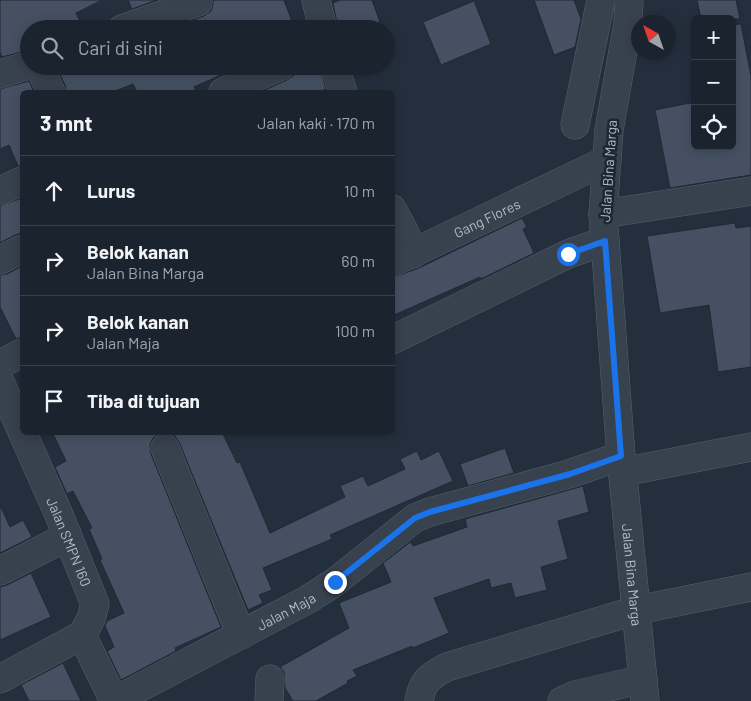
<!DOCTYPE html>
<html lang="id">
<head>
<meta charset="utf-8">
<style>
  body { margin:0; font-family:Barlow,sans-serif; background:#242b36; color:#f1f3f6 }
  .controls { position:absolute; right:15px; top:15px; display:grid; overflow:hidden; border-radius:8px; box-shadow:0 2px 12px #0003 }
  .controls button { width:45px; height:45px; display:grid; place-items:center; padding:0; border:0; border-bottom:1px solid #39404a; background:#1b232e; color:#f1f3f6; font:25px sans-serif }
  .compass { position:absolute; left:631px; top:15px; width:45px; height:45px; border-radius:50%; background:#1b232e; box-shadow:0 2px 12px #0003; rotate:320deg }
  .stop { position:absolute; width:15px; height:15px; margin:-11px; border:4px solid #1a73e8; border-radius:50%; background:#fff }
  .stop.end { background:#1a73e8; border-color:#fff; box-shadow:0 1px 5px #0008 }
  .list { margin:0; padding:0; list-style:none }
  h2 { display:flex; justify-content:space-between; align-items:center; height:65px; margin:0; padding:0 20px; font-size:21px }
  h2 small { font-size:16px; font-weight:400; color:#a0a4aa }
  .list li { display:grid; grid-template-columns:32px 1fr auto; gap:15px; align-items:center; box-sizing:border-box; height:70px; padding:0 20px; border-top:1px solid #39404a }
  .list b { display:block; font-size:19px; white-space:nowrap }
  .list p { margin:0; font-size:16px; white-space:nowrap; color:#a0a4aa }
  .list em { font-size:16px; font-style:normal; color:#a0a4aa }
  .icon { flex:none; width:28px; height:28px; fill:none; stroke:currentColor; stroke-width:2; stroke-linecap:round; stroke-linejoin:round }
  .map { position:relative; flex:none; width:751px; height:701px; overflow:hidden }
  .search { position:absolute; background:#1b232e; box-shadow:0 2px 12px #0003; left:20px; top:20px; width:375px; height:55px; display:flex; align-items:center; gap:12px; box-sizing:border-box; padding:0 18px; border-radius:28px; color:#a0a4aa; font-size:19px }
  .panel { position:absolute; background:#1b232e; box-shadow:0 2px 12px #0003; left:20px; top:90px; width:375px; height:345px; border-radius:8px }
  .map>svg:first-child { display:block }
</style>
</head>
<body>
<div class="map">
<svg width="751" height="701" viewBox="0 0 751 701">
  <rect width="100%" height="100%" fill="#242f3e"/>
  <g fill="#455162" stroke="#1f2835">
    <path d="M0,0H102L76,13L84,29H29V50L2,57L0,52Z"/>
    <path d="M128,0H157L132,9Z"/>
    <path d="M213,0H284L293,24L280,29H169L204,16L211,11L213,4Z"/>
    <path d="M340,0H372L380,22L361,29H338L333,3Z"/>
    <path d="M534,0H574L581,19L575,47L554,55Z"/>
    <path d="M697,0H736L740,19H701Z"/>
    <path d="M474,1L491,44L441,65L423,22Z"/>
    <path d="M741,24L751,76V175L670,188L655,110L695,102V146H732V25Z"/>
    <path d="M56,66H241L194,87L197,92H137L133,84L113,92H66L65,85Z"/>
    <path d="M303,66H319L326,89L319,92H260L287,80L293,76L296,69Z"/>
    <path d="M29,81L34,92H22V166H18L9,145L0,149V89Z"/>
    <path d="M22,198V233L15,235L0,243V206Z"/>
    <path d="M522,218L527,227L523,229L534,253L481,279L480,277L392,316V278L419,268Z"/>
    <path d="M735,223L736,228L751,226V367L718,372L709,305L660,313L647,236Z"/>
    <path d="M22,266V337L16,339L0,307V275L7,274Z"/>
    <path d="M52,432H222L237,463L240,462L270,533L345,497L340,486L363,476L368,486L405,469L400,459L417,451L421,460L439,451L453,481L330,535L332,539L263,568L272,590L259,595L263,603L248,610L179,442L175,436L168,433L159,434L153,438L150,445L151,454L221,627L175,648L176,651L121,680L107,651L114,647L105,626L107,621L124,613L100,560L102,559L89,529L92,528L73,491L67,494L55,467L66,461Z"/>
    <path d="M505,448L514,473L468,486L460,464Z"/>
    <path d="M583,486L589,512L558,521L568,559L541,567L547,590L515,598L511,583L491,588L489,579L434,598L449,633L413,648L412,646L353,670L357,676L347,681L348,683L316,701H293L285,688L284,672L280,667L349,628L339,603L391,582L383,563L409,543L411,542L413,546L467,527L465,519Z"/>
    <path d="M0,505L10,527L23,520L32,537L0,553Z"/>
    <path d="M31,573L51,617L0,640V587L7,585Z"/>
    <path d="M63,663L81,701H29L21,685Z"/>
  </g>
  <g fill="none" stroke-linecap="round" stroke-linejoin="round">
    <defs>
      <g id="minor">
        <path d="M316,0L323,29"/>
        <path id="s1" d="M629,0L628,23L609,130L603,214L621,456L645,701"/>
        <path d="M122,29L198,2L197,0"/>
        <path d="M39,66L51,92"/>
        <path d="M334,66L343,92"/>
        <path d="M0,74L29,65"/>
        <path d="M223,92L281,66"/>
        <path d="M575,125L601,0"/>
        <path d="M0,191L22,181"/>
        <path d="M392,209L404,231L413,254"/>
        <path d="M603,214L751,191"/>
        <path d="M0,260L22,249"/>
        <path id="s2" d="M392,263L607,160"/>
        <path d="M392,340L568,254L605,241"/>
        <path d="M0,364L22,353"/>
        <path id="s3" d="M0,382L59,515L95,604L91,619L82,635L114,701"/>
        <path d="M165,448L241,635"/>
        <path d="M623,472L751,447"/>
        <path d="M0,571L68,536"/>
        <path d="M0,679L82,635"/>
        <path id="s4" d="M114,701L307,600L335,582L415,518L430,512L569,474L621,456"/>
        <path d="M269,701L270,679"/>
        <path d="M419,701C422,681 430,676 447,667L637,610L751,587"/>
        <path d="M562,701L575,695L643,679"/>
      </g>
    </defs>
    <use href="#minor" stroke="#565f6c" stroke-width="29"/>
    <use href="#minor" stroke="#38414e" stroke-width="28"/>
  </g>
  <g fill="none" stroke-linecap="round" stroke-linejoin="round">
    <path stroke="#1a73e8" stroke-width="6" d="M335,582L415,518L430,512L570,474L621,456L605,241L568,254"/>
  </g>
  <g text-anchor="middle" dominant-baseline="central" stroke-width="5" stroke-linejoin="round" paint-order="stroke">
    <g font-size="14" fill="#b4bcc9" stroke="#1d2633">
      <text transform="translate(608 171) rotate(-86)">Jalan Bina Marga</text>
      <text stroke="none"><textPath href="#s2" startOffset="105">Gang Flores</textPath></text>
      <text stroke="none"><textPath href="#s3" startOffset="174">Jalan SMPN 160</textPath></text>
      <text stroke="none"><textPath href="#s1" startOffset="578">Jalan Bina Marga</textPath></text>
      <text stroke="none"><textPath href="#s4" startOffset="194">Jalan Maja</textPath></text>
    </g>
  </g>
</svg>
<div class="controls">
<button>+</button>
<button>−</button>
<button><svg class="icon" aria-label="locate" viewBox="0 0 24 24"><circle cx="12" cy="12" r="6"/><path d="M12 2v4M12 18v4M2 12h4M18 12h4"/></svg></button>
</div>
<svg class="compass" viewBox="-18 -18 36 36"><path d="M0-13l5 13h-10z" fill="#e53935"/><path d="M0 13l5-13h-10z" fill="#a0a4aa"/></svg>
<div class="stop" style="left:568px;top:254px"></div>
<div class="stop end" style="left:335px;top:582px"></div>
<div class="search"><svg class="icon" aria-label="search" viewBox="0 0 24 24"><circle cx="10" cy="10" r="6"/><path d="M15 15l6 6"/></svg>Cari di sini</div>
<section class="panel">
<h2>3 mnt<small>Jalan kaki · 170 m</small></h2>
<ul class="list">
<li><svg class="icon" aria-label="ahead" viewBox="0 0 24 24"><path d="M12 20V5M6 11l6-6 6 6"/></svg><div><b>Lurus</b></div><em>10 m</em></li>
<li><svg class="icon" aria-label="right" viewBox="0 0 24 24"><path d="M7 20v-9h11M14 6l5 5-5 5"/></svg><div><b>Belok kanan</b><p>Jalan Bina Marga</p></div><em>60 m</em></li>
<li><svg class="icon" aria-label="right" viewBox="0 0 24 24"><path d="M7 20v-9h11M14 6l5 5-5 5"/></svg><div><b>Belok kanan</b><p>Jalan Maja</p></div><em>100 m</em></li>
<li><svg class="icon" aria-label="arrive" viewBox="0 0 24 24"><path d="M6 21V4h12l-3 4 3 4H6"/></svg><div><b>Tiba di tujuan</b></div></li>
</ul>
</section>
</div>
</body>
</html>
